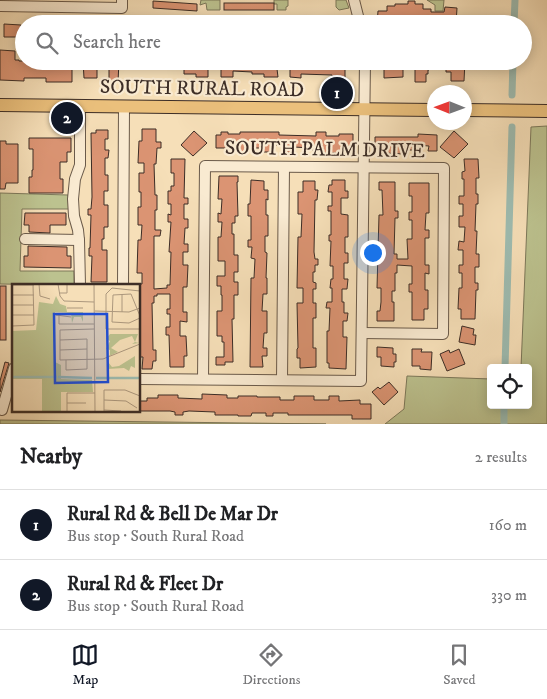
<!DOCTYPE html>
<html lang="en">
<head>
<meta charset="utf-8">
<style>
  body { margin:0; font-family:"IM FELL DW Pica",serif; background:#f6f6f6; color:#202124 }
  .controls { position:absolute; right:15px; bottom:15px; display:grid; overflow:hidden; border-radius:5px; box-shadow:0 2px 12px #0003 }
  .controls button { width:45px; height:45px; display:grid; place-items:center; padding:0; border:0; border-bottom:1px solid #e0e0e0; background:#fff; color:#202124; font:25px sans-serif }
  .compass { position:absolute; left:427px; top:85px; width:45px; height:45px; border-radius:50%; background:#fff; box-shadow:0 2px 12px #0003; rotate:271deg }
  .you { position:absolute; left:372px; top:252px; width:18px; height:18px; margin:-12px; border:4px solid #fff; border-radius:50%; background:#1a73e8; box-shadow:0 0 0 8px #1a73e833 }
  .badge { display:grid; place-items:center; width:32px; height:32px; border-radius:50%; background:#111827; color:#fff; font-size:16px; font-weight:700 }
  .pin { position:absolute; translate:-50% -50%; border:2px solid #fff; box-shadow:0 1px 5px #0006 }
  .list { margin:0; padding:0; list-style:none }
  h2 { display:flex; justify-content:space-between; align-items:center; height:65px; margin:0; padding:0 20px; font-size:21px }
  h2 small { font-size:16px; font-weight:400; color:#757577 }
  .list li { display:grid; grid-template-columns:32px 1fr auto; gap:15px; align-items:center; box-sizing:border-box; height:70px; padding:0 20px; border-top:1px solid #e0e0e0 }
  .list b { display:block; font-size:19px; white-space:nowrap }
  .list p { margin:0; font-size:16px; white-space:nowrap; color:#757577 }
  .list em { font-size:16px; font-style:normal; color:#757577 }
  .icon { flex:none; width:28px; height:28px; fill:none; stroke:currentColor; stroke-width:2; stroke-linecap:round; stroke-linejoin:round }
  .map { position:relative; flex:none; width:547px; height:424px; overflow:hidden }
  .search { position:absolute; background:#fff; box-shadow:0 2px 12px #0003; left:15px; right:15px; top:15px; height:55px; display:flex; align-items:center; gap:12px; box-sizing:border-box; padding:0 18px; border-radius:28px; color:#757577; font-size:19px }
  .sheet { height:205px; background:#fff }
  nav { display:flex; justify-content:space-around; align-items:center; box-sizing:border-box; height:70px; border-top:1px solid #e0e0e0; background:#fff; font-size:14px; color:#757577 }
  nav a { display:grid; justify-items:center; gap:2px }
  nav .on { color:#111827 }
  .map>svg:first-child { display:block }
</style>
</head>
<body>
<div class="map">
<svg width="547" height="424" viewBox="0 0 547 424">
  <rect width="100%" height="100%" fill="#f6dfb8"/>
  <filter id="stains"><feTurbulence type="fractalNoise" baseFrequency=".004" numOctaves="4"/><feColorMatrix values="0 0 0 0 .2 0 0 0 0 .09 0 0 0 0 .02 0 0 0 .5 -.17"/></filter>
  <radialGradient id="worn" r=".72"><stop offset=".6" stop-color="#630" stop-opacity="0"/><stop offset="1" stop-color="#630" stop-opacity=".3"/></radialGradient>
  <g fill="#bcc28f" stroke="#7c785a">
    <path d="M201,0H220V10H207L206,3L200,5Z"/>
    <path d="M274,0H288V6L286,7V10H277V4H274Z"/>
    <path d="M336,0H346L349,8L339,10L336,7Z"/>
    <path d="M427,0H444L443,11H435V5Z"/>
    <path d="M547,126V424H385L404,409L407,376L491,379V405H528V368H521L531,127Z"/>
    <path d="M0,193L68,195L70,209H22L20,271H74V285L0,284Z"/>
    <path d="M0,420L326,424H0Z"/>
  </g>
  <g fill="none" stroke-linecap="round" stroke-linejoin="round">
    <g stroke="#9dbcb1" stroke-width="7">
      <path d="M514,24L515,0"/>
      <path d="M512,95L513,61"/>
      <path d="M505,368L512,127"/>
      <path d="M504,424V410"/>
    </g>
  </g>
  <g fill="#db9473" stroke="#3c2d26">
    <path d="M153,1L197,4V11L153,8Z"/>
    <path d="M408,1H415V4H423V9H431V12H444L445,7L457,8L456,24H435V22H414V24H377L378,11H387V6H395V4H408Z"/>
    <rect x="224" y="3" width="50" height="7"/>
    <path d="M4,24L21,25L20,37H4Z"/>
    <path d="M0,50L15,51V60H19V61H72V82H46V78H24V81L0,80Z"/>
    <path d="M83,61H97V78H84Z"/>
    <path d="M109,61H119L118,82H109Z"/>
    <path d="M184,61H208V77H196V74H184Z"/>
    <path d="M221,61H276L278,77H264V74H252V72L233,71V77H221Z"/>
    <path d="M290,61H345V78H332V75L301,74V78L290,77Z"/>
    <path d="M389,61H403V77L384,78V68H386L385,63H389Z"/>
    <path d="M415,61H429V70H428V74H426V82H415Z"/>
    <path d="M446,61H465L464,81H451V72H446Z"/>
    <path d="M142,129H156V142H161V148H157L156,164H154L155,195H157V210H155V230H161L160,236H154V289L167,288V285H170L171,252H169L171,222H168V214L171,215V204H168V191H171V186H174V173H171V159H185L184,198H188V204H184V219H188V228H185L184,244H188V252H183V265H188L187,287H183V312H187V322L180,321V336H186L187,356H184V367H170L169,335H166V327H170V314H167V309H170V294H157V296H154V303H152L153,350H156V361H153L152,369H142L143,357H139V295H140V284H142V273H137L138,240H141L142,225H138V207H141V192H139V173H144V163H138L139,141H142Z"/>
    <path d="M96,130H108V139H105V150H109L108,158H105V175H108V191H104V205H108V227H104V239H102V250H107V282H91L92,256H89V248H90L91,215H88V209H91L92,197L91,133H96Z"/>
    <path d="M194,131L207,143L193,156L181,145Z"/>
    <path d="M454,131L468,144L454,158L440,147Z"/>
    <path d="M221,132H228V134H240V132H279V135L316,136V132H326V136H339V134H353V149H343V153H320L321,149L311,150V148L294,147V153L286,152V145H271V152H263V148H249V152H227V148H216V135H221Z"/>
    <path d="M418,134L437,135V151H428L429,146L415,145V150H404V154L384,153V149H375V137H418Z"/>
    <path d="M29,138H71V152H67V162H60V179H63V193H29V177H32V170H33V149H29Z"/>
    <path d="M0,141H6V144H18V183H6L5,189H0Z"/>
    <path d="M464,159H478L479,178H476V194H478V204H476L475,231H477L476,254H479V267H475V283H478V290H476L475,319H461V309H458L459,288H462V273H459V265H463V250H458L459,241L464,242L465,227H459V216H463V204H459V196H464V179H462V172L465,171Z"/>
    <path d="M219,176H238V182H237L238,216H235V223H232V234H234V255H238V272H234V282H238V295H234V319H232L233,362H225V365H216V357H224V342H222V336H217V311H222V295H221V286H217V276H225V261H218V237H221L222,222H218V213L221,214L222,199H218Z"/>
    <path d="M251,180L264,181V190H268V200L266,199V215H268V236H265V252L267,253L266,278H267V294H263L262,311H267V333H264L263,348H267V356H262L263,367H250L251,278H254L255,259L251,258L252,247H248V240H251V216H248V204H250Z"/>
    <path d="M332,180H345V191H348V198H341V214L348,215V237H345V253H348V263H344V279H348L347,289H342V302H344V313H348L347,321H343V337H347L346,369L329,368V363H327V331H329L330,308H326L327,302H332V288H330L331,279H333V266H330L331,241H329V235H331V211H328V206H332V192H328L329,185H332Z"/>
    <path d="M303,181H315V190H318L317,200H315L314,252L315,259H318V265H315V272H313V282L316,283V289H313V303H316V318H313V348H316V367L300,368V358H297V349L298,348L297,303H303V288H297L298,237H301L302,214H298V192H303Z"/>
    <path d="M379,182H395V211H398V218H395L394,254H397V259H408L407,239H412V220H409V212H412V196H409V183H429V213H426L425,230H429V238H425V265H429V274L425,273V290H428V309H424V320H412V292H409V284H412V266L397,265V273H395V291H392V302H394V321H377V311H380L381,302V288H377L379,215H383L382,190H379Z"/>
    <path d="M25,213H66V225H50V233L29,232V225H24Z"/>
    <path d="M28,246L67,247V256H71V268L24,267V256H28Z"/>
    <rect x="0" y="286" width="6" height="54"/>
    <path d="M462,326L474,329L473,335H476L475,345L459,342Z"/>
    <path d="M377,347L393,348V354H396V362H394V367L381,366V357H377Z"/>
    <path d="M412,349H422L421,352H432L431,370L420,369V366H412Z"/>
    <path d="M459,349L465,364L447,371L440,354L449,350L450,353Z"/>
    <path d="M5,362L9,363L0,392V381Z"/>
    <path d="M389,382L398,392L384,405L372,392L378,387L380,389Z"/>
    <path d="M202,394L227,395V398H238V396H257V397H280V400H294V396H314V400H329V396H339V401L360,400V404H371V419H352V415H288V413H273V416H266V413H252L251,416H238V415H215V412L189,411L183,412V415H175V412L170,411H139V401H147V398H158V395H178V398L202,399Z"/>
  </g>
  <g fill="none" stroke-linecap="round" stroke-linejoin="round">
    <defs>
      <g id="minor">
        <path d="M354,0L360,24"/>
        <path d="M0,6L122,8V0"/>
        <path d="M25,239L79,240"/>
        <path d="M80,285L79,240L78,230L74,216L73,199L75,179L80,165V106"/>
        <path d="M123,285L124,107"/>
        <path d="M139,379L361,381L365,61"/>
        <path d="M203,379L205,166L444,168L443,334L362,333"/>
        <path d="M282,380L284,167"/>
        <path d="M2,410L14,368"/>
      </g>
      <g id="major">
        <path d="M0,105L434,110"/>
        <path d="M464,110L547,111"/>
      </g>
    </defs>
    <use href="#minor" stroke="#6a5a4a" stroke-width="12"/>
    <use href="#major" stroke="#3c2d26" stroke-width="14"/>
    <use href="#minor" stroke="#f9ead1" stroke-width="10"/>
    <use href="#major" stroke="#ebc07c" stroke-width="12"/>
  </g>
  <g text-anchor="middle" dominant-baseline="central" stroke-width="4.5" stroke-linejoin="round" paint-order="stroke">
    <g font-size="20" fill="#3c2d26" stroke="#f9ead1">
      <text transform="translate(202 89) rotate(1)">SOUTH RURAL ROAD</text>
      <text transform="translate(325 150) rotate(1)">SOUTH PALM DRIVE</text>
    </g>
  </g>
  <g transform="translate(12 284)">
    <rect width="128" height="128" fill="#f6dfb8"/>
    <path d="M44,12L48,20L54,22L55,28H71V38L69,33H62L60,39L59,29L43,28V78L49,81V95L80,96L81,108H49V127H30V95H0V47L24,46L27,18L41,20ZM98,50H126L123,58L127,59L120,60L123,58L120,52L108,56L99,64L106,68L95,73L98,71V66L94,65L98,57L94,55ZM123,72V84L119,82L117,87L112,84L95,85L96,78L100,83L107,82Z" fill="#bcc28f"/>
    <path fill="none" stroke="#9dbcb1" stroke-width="2.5" d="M0,93H45M46,93L80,94M84,94H128"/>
    <path fill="none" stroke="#ac987e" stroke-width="1" d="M27,0L28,12L38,15M46,0L48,12L52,17L82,18M82,0L83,127M0,1H22M128,7L100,4L94,10V45H128M47,9H55V0M0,11H22M0,21H22M55,24H71M83,27L117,28L128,24M110,28V10M0,31H22M44,31L59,33M47,31V40H82M128,32L119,10L101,11L100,38L117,39L128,34M0,42L22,41L21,0M82,45L48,46V76L91,75L128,60M48,56L75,55V85L54,86V76M48,66L75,65M92,116L114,117L125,124M55,119H74M92,126L109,127M55,127V109H83M92,127V106H113L128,112"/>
    <path fill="#1d4ed8" fill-opacity="0.15" stroke="#1d4ed8" stroke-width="2.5" d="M42,30H95L96,98L43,99Z"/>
    <rect width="128" height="128" fill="none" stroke="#3c2d26" stroke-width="2.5"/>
  </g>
  <rect width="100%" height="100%" filter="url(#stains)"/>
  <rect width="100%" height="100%" fill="url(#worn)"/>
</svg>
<div class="controls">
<button><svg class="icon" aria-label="locate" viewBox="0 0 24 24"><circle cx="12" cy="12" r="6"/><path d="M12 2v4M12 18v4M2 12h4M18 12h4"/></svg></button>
</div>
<svg class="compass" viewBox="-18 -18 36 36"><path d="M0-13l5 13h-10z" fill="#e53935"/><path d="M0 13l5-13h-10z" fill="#757577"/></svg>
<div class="you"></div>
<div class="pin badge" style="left:337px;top:93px">1</div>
<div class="pin badge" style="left:67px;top:118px">2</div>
<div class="search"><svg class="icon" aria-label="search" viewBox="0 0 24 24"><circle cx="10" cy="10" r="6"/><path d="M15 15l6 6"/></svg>Search here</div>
</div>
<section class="sheet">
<h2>Nearby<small>2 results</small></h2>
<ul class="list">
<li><span class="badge">1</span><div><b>Rural Rd &amp; Bell De Mar Dr</b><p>Bus stop · South Rural Road</p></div><em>160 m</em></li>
<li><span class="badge">2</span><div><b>Rural Rd &amp; Fleet Dr</b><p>Bus stop · South Rural Road</p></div><em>330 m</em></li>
</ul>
</section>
<nav>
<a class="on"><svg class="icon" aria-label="map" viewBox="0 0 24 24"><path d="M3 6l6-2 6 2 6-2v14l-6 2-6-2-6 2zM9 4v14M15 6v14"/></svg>Map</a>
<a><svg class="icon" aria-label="directions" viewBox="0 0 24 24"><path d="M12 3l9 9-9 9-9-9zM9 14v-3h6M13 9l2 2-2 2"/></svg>Directions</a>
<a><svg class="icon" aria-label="saved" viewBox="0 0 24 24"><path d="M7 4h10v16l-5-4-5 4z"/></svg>Saved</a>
</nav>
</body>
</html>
